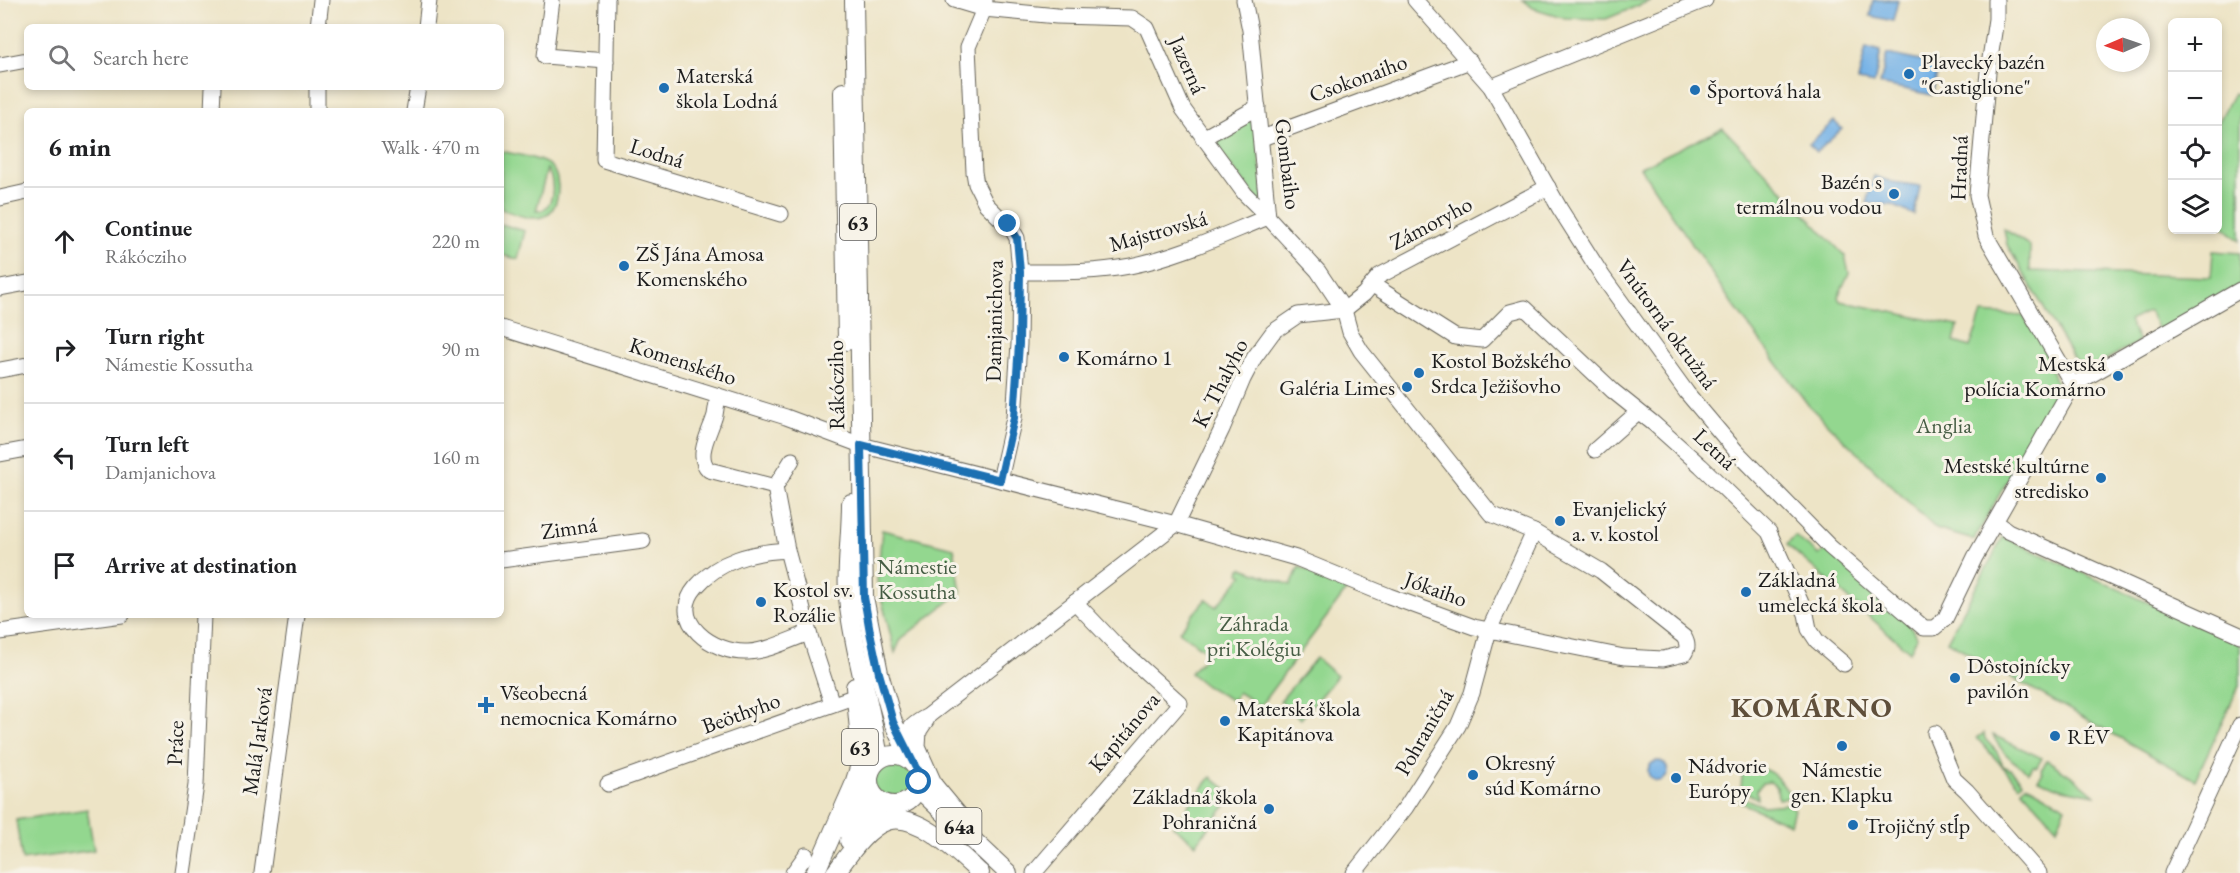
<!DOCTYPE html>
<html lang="en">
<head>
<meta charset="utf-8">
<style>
  body { margin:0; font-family:"EB Garamond",serif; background:#f6f6f6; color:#202124 }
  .controls { position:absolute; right:18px; top:18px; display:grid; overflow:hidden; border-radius:9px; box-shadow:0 3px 9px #0003 }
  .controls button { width:54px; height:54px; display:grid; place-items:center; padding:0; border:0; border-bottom:2px solid #e0e0e0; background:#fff; color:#202124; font:30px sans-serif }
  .compass { position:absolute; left:2096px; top:18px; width:54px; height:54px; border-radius:50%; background:#fff; box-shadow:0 3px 9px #0003; rotate:268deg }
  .stop { position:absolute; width:18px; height:18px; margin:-14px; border:4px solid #1f6fb2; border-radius:50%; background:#fff }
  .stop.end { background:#1f6fb2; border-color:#fff; box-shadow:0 2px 6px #0008 }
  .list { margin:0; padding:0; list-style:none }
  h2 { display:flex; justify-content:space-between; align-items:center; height:78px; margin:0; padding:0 24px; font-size:26px }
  h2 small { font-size:20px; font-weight:400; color:#757577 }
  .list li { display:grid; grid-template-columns:39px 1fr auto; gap:18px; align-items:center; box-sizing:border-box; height:108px; padding:0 24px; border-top:2px solid #e0e0e0 }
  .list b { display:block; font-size:22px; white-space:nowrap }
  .list p { margin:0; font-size:20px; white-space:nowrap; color:#757577 }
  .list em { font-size:20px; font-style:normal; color:#757577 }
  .icon { flex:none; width:33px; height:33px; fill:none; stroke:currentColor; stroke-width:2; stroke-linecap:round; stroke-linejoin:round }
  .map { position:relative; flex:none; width:2240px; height:873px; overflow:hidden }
  .search { position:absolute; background:#fff; box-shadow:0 3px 9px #0003; left:24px; top:24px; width:480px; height:66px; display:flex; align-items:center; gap:15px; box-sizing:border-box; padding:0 21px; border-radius:9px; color:#757577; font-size:22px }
  .panel { position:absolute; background:#fff; box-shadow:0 3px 9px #0003; left:24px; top:108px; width:480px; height:510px; border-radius:9px }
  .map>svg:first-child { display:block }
</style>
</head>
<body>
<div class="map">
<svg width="2240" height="873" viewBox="0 0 2240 873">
  <rect width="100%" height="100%" fill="#f7f3e8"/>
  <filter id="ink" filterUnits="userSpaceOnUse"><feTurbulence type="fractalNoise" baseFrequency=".0167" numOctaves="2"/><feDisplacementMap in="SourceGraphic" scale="12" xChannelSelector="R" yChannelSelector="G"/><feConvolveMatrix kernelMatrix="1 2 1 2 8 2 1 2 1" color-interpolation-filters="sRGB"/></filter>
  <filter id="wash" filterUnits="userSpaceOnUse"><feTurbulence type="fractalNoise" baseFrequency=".008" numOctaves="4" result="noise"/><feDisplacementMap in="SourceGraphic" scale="24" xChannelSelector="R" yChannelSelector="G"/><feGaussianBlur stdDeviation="1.35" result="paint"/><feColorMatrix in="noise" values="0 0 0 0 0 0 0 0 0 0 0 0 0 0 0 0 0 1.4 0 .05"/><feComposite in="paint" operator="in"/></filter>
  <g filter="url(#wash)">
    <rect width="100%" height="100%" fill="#ede4c6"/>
    <g fill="#93d78f" stroke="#587a56" stroke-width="1.5" fill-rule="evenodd">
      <path d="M1523,0H1652L1606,19L1565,18L1533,8Z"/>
      <path d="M2234,93L2240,96V241L2218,222V123Z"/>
      <path d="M1255,115L1265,209L1210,140Z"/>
      <path d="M1723,128L1845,256L1849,273L1838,297L1840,301L1958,326L1954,342L1970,347L1982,313L2023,316L2043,343L2058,390L1974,540L1936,529L1809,406L1731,302L1640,167Z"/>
      <path d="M501,151C513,154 542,158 550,166C563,177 560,213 542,217C530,221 513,213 501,209ZM547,169C556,181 555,211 536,211Z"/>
      <path d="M501,224L525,231L518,259L501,255Z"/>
      <path d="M2004,229L2030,246V271L2211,277L2213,251L2240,253V285L2159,332L2149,311L2129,321L2139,342L2088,369L2073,358L2007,245Z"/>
      <path d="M882,530L954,548L961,592L901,639L895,653L877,581Z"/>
      <path d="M1795,536L1819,555L1826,549L1909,624L1917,637L1910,652L1787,545Z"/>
      <path d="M2003,537L2240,644V684L2195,780L1947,641Z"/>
      <path d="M1299,567L1349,587L1260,706L1238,692L1233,701L1206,686L1190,673L1209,654L1179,631L1206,599L1216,607L1243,575L1239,572L1242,568L1291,585Z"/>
      <path d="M1316,658L1337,676L1301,719L1280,701Z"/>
      <path d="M1984,733L1985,739L1997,752L2003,766L2010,769L2023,782L2019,785L1977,738Z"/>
      <path d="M1993,735L2042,758L2037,767L2033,766L2029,772C2014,763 2000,751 1993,735Z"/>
      <circle cx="894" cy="780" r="21"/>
      <path d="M2047,760L2076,779L2095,795L2063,789L2038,780L2043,773L2041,770Z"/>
      <path d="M1758,768C1776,771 1781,783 1792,797L1778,799L1777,787L1770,782L1762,783L1757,790L1758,799L1741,789L1742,776L1747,770Z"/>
      <path d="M1211,777L1234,795L1196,844L1173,826Z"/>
      <path d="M2027,785L2066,807L2057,828L2022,789Z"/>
      <path d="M1743,798L1763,806L1787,804L1794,809L1790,824L1737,801Z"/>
      <path d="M87,809L94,850L22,860L16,820Z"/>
    </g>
    <g fill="#73b1e6" stroke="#486681" stroke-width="1.5">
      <path d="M1873,0H1898L1893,21L1870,16Z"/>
      <path d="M1866,47L1881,51L1874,84L1858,81Z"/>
      <path d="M1887,54L1939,65L1932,95L1880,84Z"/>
      <path d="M1834,121L1842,129L1817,152L1809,144Z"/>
      <path d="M1874,176L1892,182L1920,186L1914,215L1892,205L1866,203Z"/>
      <circle cx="1658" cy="771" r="10"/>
    </g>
  </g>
  <g filter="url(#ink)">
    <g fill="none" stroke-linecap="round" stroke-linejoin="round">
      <defs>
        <g id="minor">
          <path d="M552,0L545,56L606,61"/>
          <path d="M607,0L604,160L781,214"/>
          <path d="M954,0L984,9L1057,16L1132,18L1147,28L1183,109L1245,194L1268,217C1223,235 1177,257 1130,266C1093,273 1057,272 1020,272"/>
          <path d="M985,0L984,9L968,47L974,172L976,184L986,204L1013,231L1017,238L1020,272L1019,344L1014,418L1000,480"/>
          <path d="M1415,0L1491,87L1560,209L1603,277L1687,393L1736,451L1830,547L1924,628H1934L1945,619L1975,557L2073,385L2240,290"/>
          <path d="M1996,0V19L1988,72L1977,195L1986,236L2073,385"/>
          <path d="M318,27L321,0"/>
          <path d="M426,27L429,0"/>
          <path d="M0,65L27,60"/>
          <path d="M1491,87L1705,0"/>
          <path d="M212,111L213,87"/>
          <path d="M317,111V87"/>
          <path d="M414,111L418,87"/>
          <path d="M1203,138L1258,107"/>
          <path d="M1262,138L1470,61"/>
          <path d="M0,198L27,192"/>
          <path d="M1373,285L1455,337L1482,340L1510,312L1525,308L1613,391L1653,423L1701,466L1769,532L1806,614L1809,629L1817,641L1844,664"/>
          <path d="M0,288L27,283"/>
          <path d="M1344,310L1364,294L1379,276L1548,187"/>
          <path d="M501,328L786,417L861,445L1176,524L1296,558L1389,596L1474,627L1624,657L1663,659L1684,654C1688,648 1688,644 1684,637L1601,571L1534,532L1491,514L1361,351L1350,332L1344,310L1318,271L1268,217L1250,30L1244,0"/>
          <path d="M0,370L27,365"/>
          <path d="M718,396C717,402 716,409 715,415C711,431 694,456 709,470L775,487"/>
          <path d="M1595,450L1638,412"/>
          <path d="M0,454L27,449"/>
          <path d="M775,487L787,550L809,633L832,704"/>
          <path d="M775,487L792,460"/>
          <path d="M1996,522L2008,531L2240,635"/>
          <path d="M787,550C753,552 719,560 696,587C667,621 714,654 748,652C768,651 789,640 809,633"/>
          <path d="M501,560L643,541"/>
          <path d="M0,632L122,615"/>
          <path d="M927,719L919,731L918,747L935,785L969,826"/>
          <path d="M1935,733L1954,779L1967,791L2039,873"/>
          <path d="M904,742C907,728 916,722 928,716L1176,524L1222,429L1243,379L1254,358L1273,332L1298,315L1344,310"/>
          <path d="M608,784L856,696"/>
          <path d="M183,873L196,785L203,615"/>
          <path d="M262,873L297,615"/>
          <path d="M793,873L806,855"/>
          <path d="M1034,873L1180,703L1118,647L1075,602"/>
          <path d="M1354,873L1406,807L1458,726L1472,693L1489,630L1534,532"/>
          <path d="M2172,873L2240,725"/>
        </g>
        <g id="major">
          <path d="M854,0L864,597L879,673L893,722L911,761"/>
          <path d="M843,92L847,341"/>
          <path d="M851,503C851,540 844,578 850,614C857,663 872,710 879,759"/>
          <circle cx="894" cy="780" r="25"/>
          <path d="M918,788L1008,873"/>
          <path d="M844,829L860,804L869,783"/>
          <path d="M849,841L870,814L883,803"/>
          <path d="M815,873L853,787L859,768L861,752L855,687"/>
          <path d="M835,873C848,856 866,828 887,821C918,811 959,854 980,873"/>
        </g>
      </defs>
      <use href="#minor" stroke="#656258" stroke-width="17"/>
      <use href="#major" stroke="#656258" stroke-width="20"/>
      <use href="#minor" stroke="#fff" stroke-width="15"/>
      <use href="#major" stroke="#fff" stroke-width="18"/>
    </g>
  </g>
  <g fill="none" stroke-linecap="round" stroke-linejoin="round" filter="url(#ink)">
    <path stroke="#1f6fb2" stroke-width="8" d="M919,782L918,772L893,722L879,673L870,632L864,597L861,445L1000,480L1014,418L1019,344L1020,272L1017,238L1008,224"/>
  </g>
  <g fill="#1f6fb2" stroke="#f7f3e8" stroke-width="2">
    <circle cx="1909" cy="74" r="6"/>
    <circle cx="664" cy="88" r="6"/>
    <circle cx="1695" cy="90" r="6"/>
    <circle cx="1894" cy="194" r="6"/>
    <circle cx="624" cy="266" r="6"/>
    <circle cx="1064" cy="357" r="6"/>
    <circle cx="1419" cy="373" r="6"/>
    <circle cx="2118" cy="376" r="6"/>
    <circle cx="1407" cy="387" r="6"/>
    <circle cx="2101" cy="478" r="6"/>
    <circle cx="1560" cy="521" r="6"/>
    <circle cx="1746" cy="592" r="6"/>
    <circle cx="761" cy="602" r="6"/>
    <circle cx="1955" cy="678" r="6"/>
    <path d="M483 696h6v6h6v6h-6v6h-6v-6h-6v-6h6z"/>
    <circle cx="1225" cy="721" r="6"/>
    <circle cx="2055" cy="736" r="6"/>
    <circle cx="1842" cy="746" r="6"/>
    <circle cx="1473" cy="775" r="6"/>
    <circle cx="1676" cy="778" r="6"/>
    <circle cx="1269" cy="809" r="6"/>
    <circle cx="1853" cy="825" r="6"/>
  </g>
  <g text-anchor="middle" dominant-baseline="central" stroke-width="6" stroke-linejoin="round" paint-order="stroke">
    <g fill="#f7f3e8" stroke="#5e5c59" stroke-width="1.5">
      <rect x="840" y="204" width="36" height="36" rx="4.5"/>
      <rect x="842" y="729" width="36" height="36" rx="4.5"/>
      <rect x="936.5" y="808" width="45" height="36" rx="4.5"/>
    </g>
    <g font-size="21" font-weight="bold" fill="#1c1c1c">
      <text x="858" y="222">63</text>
      <text x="860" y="747">63</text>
      <text x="959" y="826">64a</text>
    </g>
    <g font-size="22" fill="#1c1c1c" stroke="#f7f3e8" text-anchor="start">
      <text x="1921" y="61">Plavecký bazén<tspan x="1921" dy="25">"Castiglione"</tspan></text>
      <text x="676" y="75">Materská<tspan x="676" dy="25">škola Lodná</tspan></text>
      <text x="1707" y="90">Športová hala</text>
      <text x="1882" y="181" text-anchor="end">Bazén s<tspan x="1882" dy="25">termálnou vodou</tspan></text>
      <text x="636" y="253">ZŠ Jána Amosa<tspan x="636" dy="25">Komenského</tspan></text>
      <text x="1076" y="357">Komárno 1</text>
      <text x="1431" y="360">Kostol Božského<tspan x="1431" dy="25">Srdca Ježišovho</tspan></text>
      <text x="2106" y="363" text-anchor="end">Mestská<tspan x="2106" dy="25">polícia Komárno</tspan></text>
      <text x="1395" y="387" text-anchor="end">Galéria Limes</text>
      <text x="2089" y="465" text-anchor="end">Mestské kultúrne<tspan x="2089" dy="25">stredisko</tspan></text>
      <text x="1572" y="508">Evanjelický<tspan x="1572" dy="25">a. v. kostol</tspan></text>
      <text x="1758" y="579">Základná<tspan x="1758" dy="25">umelecká škola</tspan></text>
      <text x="773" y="589">Kostol sv.<tspan x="773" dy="25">Rozálie</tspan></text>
      <text x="1967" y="665">Dôstojnícky<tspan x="1967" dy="25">pavilón</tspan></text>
      <text x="500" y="692">Všeobecná<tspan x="500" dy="25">nemocnica Komárno</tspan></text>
      <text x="1237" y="708">Materská škola<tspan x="1237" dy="25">Kapitánova</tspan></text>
      <text x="2067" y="736">RÉV</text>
      <text x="1485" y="762">Okresný<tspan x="1485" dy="25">súd Komárno</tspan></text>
      <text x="1688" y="765">Nádvorie<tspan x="1688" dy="25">Európy</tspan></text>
      <text x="1842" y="769" text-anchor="middle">Námestie<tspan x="1842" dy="25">gen. Klapku</tspan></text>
      <text x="1257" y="796" text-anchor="end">Základná škola<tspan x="1257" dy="25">Pohraničná</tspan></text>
      <text x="1865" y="825">Trojičný stĺp</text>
    </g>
    <g font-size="22" fill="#1c1c1c" stroke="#f7f3e8">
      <text transform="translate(1188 65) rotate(66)">Jazerná</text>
      <text transform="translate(1358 78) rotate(-20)">Csokonaiho</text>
      <text transform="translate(657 153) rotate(17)">Lodná</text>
      <text transform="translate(1288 164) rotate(83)">Gombaiho</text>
      <text transform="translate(1959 168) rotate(-88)">Hradná</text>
      <text transform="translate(1431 223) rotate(-28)">Zámoryho</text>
      <text transform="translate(1158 231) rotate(-16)">Majstrovská</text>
      <text transform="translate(994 321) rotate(-89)">Damjanichova</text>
      <text transform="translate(1667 324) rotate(54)">Vnútorná okružná</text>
      <text transform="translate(683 361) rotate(18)">Komenského</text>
      <text transform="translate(1220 383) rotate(-63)">K. Thalyho</text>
      <text transform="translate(836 385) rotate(-91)">Rákócziho</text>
      <text transform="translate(1715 449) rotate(43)">Letná</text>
      <text transform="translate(569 528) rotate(-8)">Zimná</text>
      <text transform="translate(1436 589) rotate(20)">Jókaiho</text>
      <text transform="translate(741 713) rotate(-20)">Beöthyho</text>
      <text transform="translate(1124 732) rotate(-50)">Kapitánova</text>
      <text transform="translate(1424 732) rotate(-60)">Pohraničná</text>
      <text transform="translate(257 741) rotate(-82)">Malá Jarková</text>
      <text transform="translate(175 743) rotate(-88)">Práce</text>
    </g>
    <g font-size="22" fill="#465d44" stroke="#f7f3e8">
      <text x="1944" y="425">Anglia</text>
      <text x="917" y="566">Námestie<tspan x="917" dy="25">Kossutha</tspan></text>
      <text x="1254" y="623">Záhrada<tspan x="1254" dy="25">pri Kolégiu</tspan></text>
    </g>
    <g font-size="28" font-weight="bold" letter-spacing="1.5" fill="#5f4f3b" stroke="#f7f3e8">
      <text x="1812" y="707">KOMÁRNO</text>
    </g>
  </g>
</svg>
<div class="controls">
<button>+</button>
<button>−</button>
<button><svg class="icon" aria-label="locate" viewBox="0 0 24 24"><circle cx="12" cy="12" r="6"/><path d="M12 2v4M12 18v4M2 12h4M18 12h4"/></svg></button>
<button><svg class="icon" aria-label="layers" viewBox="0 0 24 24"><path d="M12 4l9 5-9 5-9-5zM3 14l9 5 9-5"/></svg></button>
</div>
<svg class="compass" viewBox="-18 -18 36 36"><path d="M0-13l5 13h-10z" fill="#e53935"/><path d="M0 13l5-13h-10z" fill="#757577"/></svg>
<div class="stop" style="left:919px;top:782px"></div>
<div class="stop end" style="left:1008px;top:224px"></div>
<div class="search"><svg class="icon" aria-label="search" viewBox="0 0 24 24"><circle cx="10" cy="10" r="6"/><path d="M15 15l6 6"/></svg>Search here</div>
<section class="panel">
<h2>6 min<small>Walk · 470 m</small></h2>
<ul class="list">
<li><svg class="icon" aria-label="ahead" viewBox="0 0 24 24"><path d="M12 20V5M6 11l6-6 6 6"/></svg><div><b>Continue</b><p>Rákócziho</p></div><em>220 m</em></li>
<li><svg class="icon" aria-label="right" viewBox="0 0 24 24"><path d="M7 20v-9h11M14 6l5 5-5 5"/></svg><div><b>Turn right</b><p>Námestie Kossutha</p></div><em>90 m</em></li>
<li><svg class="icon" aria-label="left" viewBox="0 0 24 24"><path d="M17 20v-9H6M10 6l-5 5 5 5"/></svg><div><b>Turn left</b><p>Damjanichova</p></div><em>160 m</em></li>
<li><svg class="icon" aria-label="arrive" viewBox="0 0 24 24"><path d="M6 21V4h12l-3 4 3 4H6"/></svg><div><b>Arrive at destination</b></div></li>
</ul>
</section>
</div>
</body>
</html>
